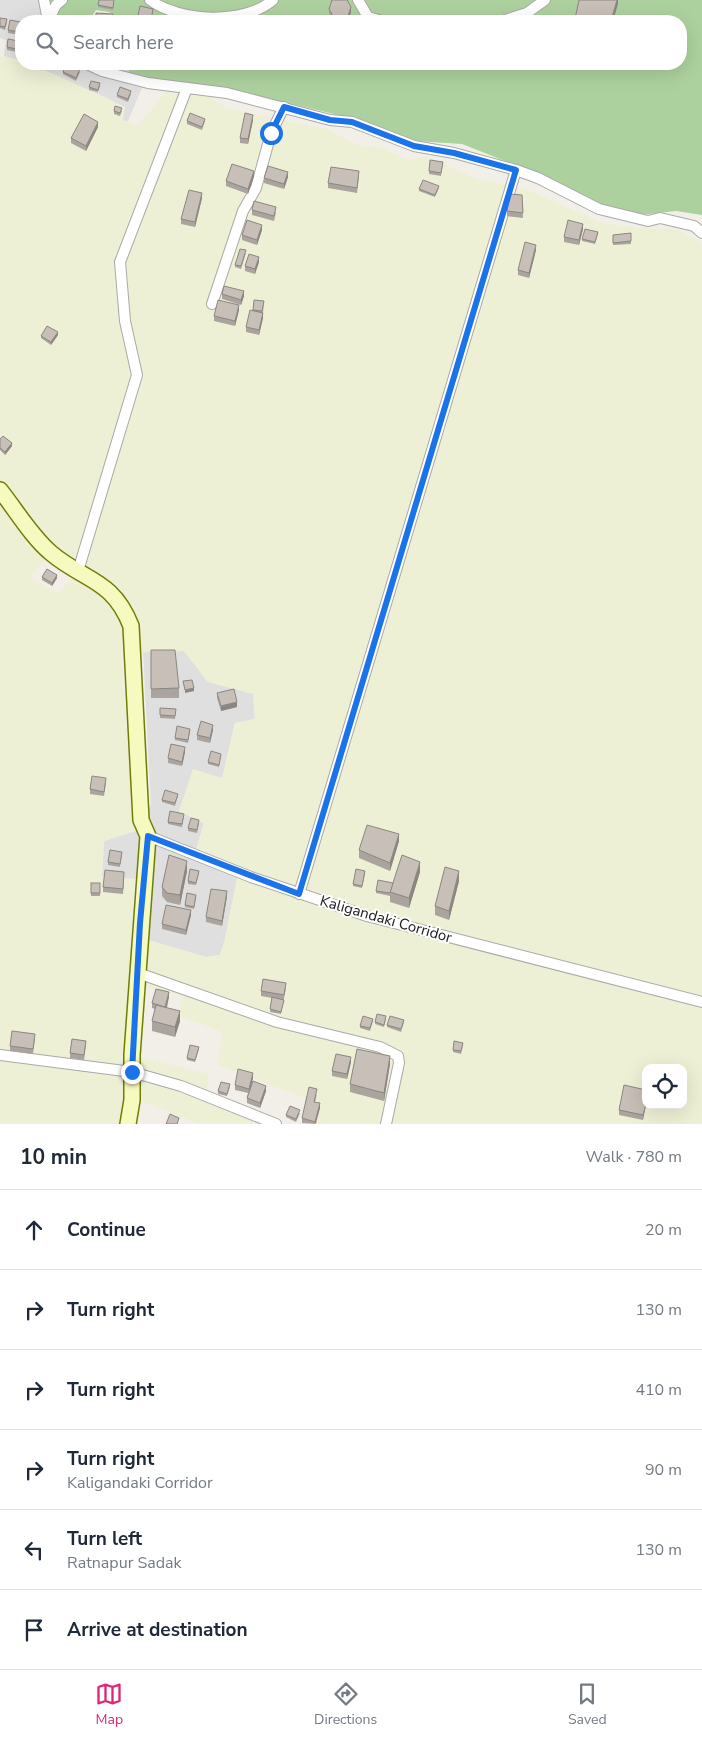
<!DOCTYPE html>
<html lang="en">
<head>
<meta charset="utf-8">
<style>
  body { margin:0; font-family:"Nunito Sans",sans-serif; background:#f2f2f3; color:#1f2937 }
  .controls { position:absolute; right:15px; bottom:15px; display:grid; overflow:hidden; border-radius:10px; box-shadow:0 5px 20px #0002 }
  .controls button { width:45px; height:45px; display:grid; place-items:center; padding:0; border:0; border-bottom:1px solid #e0e1e3; background:#fff; color:#1f2937; font:25px sans-serif }
  .stop { position:absolute; width:15px; height:15px; margin:-11px; border:4px solid #1a73e8; border-radius:50%; background:#fff }
  .stop.end { background:#1a73e8; border-color:#fff; box-shadow:0 1px 5px #0008 }
  .list { margin:0; padding:0; list-style:none }
  h2 { display:flex; justify-content:space-between; align-items:center; height:65px; margin:0; padding:0 20px; font-size:21px }
  h2 small { font-size:16px; font-weight:400; color:#747a83 }
  .list li { display:grid; grid-template-columns:32px 1fr auto; gap:15px; align-items:center; box-sizing:border-box; height:80px; padding:0 20px; border-top:1px solid #e0e1e3 }
  .list b { display:block; font-size:19px; white-space:nowrap }
  .list p { margin:0; font-size:16px; white-space:nowrap; color:#747a83 }
  .list em { font-size:16px; font-style:normal; color:#747a83 }
  .icon { flex:none; width:28px; height:28px; fill:none; stroke:currentColor; stroke-width:2; stroke-linecap:round; stroke-linejoin:round }
  .map { position:relative; flex:none; width:702px; height:1124px; overflow:hidden }
  .search { position:absolute; background:#fff; box-shadow:0 5px 20px #0002; left:15px; right:15px; top:15px; height:55px; display:flex; align-items:center; gap:12px; box-sizing:border-box; padding:0 18px; border-radius:20px; color:#747a83; font-size:19px }
  .sheet { height:545px; background:#fff }
  nav { display:flex; justify-content:space-around; align-items:center; box-sizing:border-box; height:70px; border-top:1px solid #e0e1e3; background:#fff; font-size:14px; color:#747a83 }
  nav a { display:grid; justify-items:center; gap:2px }
  nav .on { color:#db2777 }
  .map>svg:first-child { display:block }
</style>
</head>
<body>
<div class="map">
<svg width="702" height="1124" viewBox="0 0 702 1124">
  <rect width="100%" height="100%" fill="#f2efe9"/>
  <g fill="#e0dfdf">
    <path d="M0,0H48L42,21H21V61L4,56L6,40L0,38Z"/>
    <path d="M30,64H130L127,84L142,88L124,130L113,101Z"/>
    <path d="M184,651L208,682L253,693L255,719L235,723L222,779L179,811L204,823L193,860L237,878L225,939L220,955L206,957L148,940L152,880L102,877L104,841L135,831L151,805L143,652Z"/>
  </g>
  <path fill="#eef0d5" fill-rule="evenodd" d="M0,55L56,75L125,107L123,120L139,125L165,92L208,96L227,108L327,129L356,144L382,148L409,160L426,156L480,180L526,189L602,223L637,228L675,229L697,240L702,246V1124H301L308,1099L217,1065L222,1032L177,1015L183,996L137,985L132,1055L209,1074L207,1096L283,1124H201L125,1095L120,1124H0ZM50,553L78,571L59,593L30,578ZM184,651L208,682L253,694L255,719L235,723L222,778L193,769L179,811L204,823L193,860L237,878L225,939L220,955L206,957L148,940L131,943L135,879L102,876L104,841L135,831L121,653ZM646,1068H683V1105H646Z"/>
  <path fill="#add19e" d="M48,0H702V215L676,211L640,215L600,204L543,176L462,144L415,141L354,119L228,88L127,84L130,64H681V21H126L109,12L96,10L89,21H42Z"/>
  <g fill="none" stroke-linecap="round" stroke-linejoin="round">
    <defs>
      <g id="street">
        <path d="M44,0L48,21"/>
        <path d="M150,0C180,22 244,25 273,0"/>
        <path d="M358,0L368,17L382,21"/>
        <path d="M48,21L56,5L62,0"/>
        <path d="M502,21L527,13L545,0"/>
        <path d="M87,64L102,71L148,83L227,93L330,120L352,122L414,146L454,153L516,170L538,178L599,209L648,221L660,218L694,226L702,233"/>
        <path d="M212,304L243,211L256,188L271,133L284,107"/>
        <path d="M78,571L137,375L125,321L120,262L187,88"/>
        <path d="M148,836L251,877L367,916L702,1002"/>
        <path d="M299,894L516,170"/>
        <path d="M138,973L277,1022L380,1047L398,1056L399,1063L386,1124"/>
        <path d="M0,1055L132,1072L181,1086L276,1124"/>
      </g>
      <path id="secondary" d="M0,490C16,510 31,536 51,553C84,581 113,579 131,626L141,820L148,836L132,1055V1100L128,1124"/>
    </defs>
    <use href="#street" stroke="#a9a9a9" stroke-width="12"/>
    <use href="#secondary" stroke="#707d05" stroke-width="18"/>
    <use href="#street" stroke="#fff" stroke-width="10"/>
    <use href="#secondary" stroke="#f7fabf" stroke-width="15"/>
  </g>
  <g fill="#aba49e">
    <path d="M114,2L113,10L98,7V5Z"/>
    <path d="M329,9L351,12L348,21H333L329,14Z"/>
    <path d="M0,18L7,22L5,30L0,28Z"/>
    <path d="M21,22L20,35L8,33V30Z"/>
    <path d="M18,44L17,52L7,50V47Z"/>
    <path d="M63,72H80L76,81L63,74Z"/>
    <path d="M100,86L98,92L89,90V87Z"/>
    <path d="M131,94L128,102L117,97V95Z"/>
    <path d="M114,111H122L120,116L114,114Z"/>
    <path d="M253,120L248,144L240,143V138Z"/>
    <path d="M187,121H205L202,130L187,124Z"/>
    <path d="M98,127L86,151L71,143V138Z"/>
    <path d="M443,162L441,176L429,174V171Z"/>
    <path d="M254,176L248,194L226,186V181Z"/>
    <path d="M359,176L357,193L328,188V183Z"/>
    <path d="M288,177L284,189L264,183V178Z"/>
    <path d="M439,188L435,197L419,191V189Z"/>
    <path d="M522,195L523,218L507,216V211Z"/>
    <path d="M202,198L195,227L181,224V219Z"/>
    <path d="M252,210L276,212L274,221L252,215Z"/>
    <path d="M583,229L579,245L564,242V237Z"/>
    <path d="M262,230L257,245L242,240V235Z"/>
    <path d="M631,233V244L613,245V235Z"/>
    <path d="M598,234L595,244L582,241V239Z"/>
    <path d="M536,250L529,278L518,275V270Z"/>
    <path d="M246,253L241,269L235,267V265Z"/>
    <path d="M259,262L255,274L245,271V266Z"/>
    <path d="M222,294L244,296L241,305L222,299Z"/>
    <path d="M254,300L264,301L263,313V318L259,335L246,332V327L253,311Z"/>
    <path d="M239,310L235,326L214,321V316Z"/>
    <path d="M58,335L51,345L41,338V336Z"/>
    <path d="M0,439L12,446L5,455L0,450Z"/>
    <path d="M42,577L57,578L52,586L42,580Z"/>
    <path d="M151,650L179,688V698H151Z"/>
    <path d="M217,693L237,707L221,711L217,698Z"/>
    <path d="M160,708L176,709L175,719L160,718Z"/>
    <path d="M213,730L210,743L197,740V735Z"/>
    <path d="M190,731L188,743L175,740V738Z"/>
    <path d="M185,752L182,766L168,763V758Z"/>
    <path d="M221,756L219,767L208,764V762Z"/>
    <path d="M106,783L104,796L90,794V789Z"/>
    <path d="M178,796L175,806L162,802V800Z"/>
    <path d="M184,816L182,827L168,824V822Z"/>
    <path d="M199,823L197,833L188,831V828Z"/>
    <path d="M399,841L390,871L359,858V850Z"/>
    <path d="M122,854L120,867L108,865V862Z"/>
    <path d="M187,871L180,905L167,902L162,896V887Z"/>
    <path d="M420,872L409,908L390,902V896L376,893V891L393,883Z"/>
    <path d="M199,873L196,885L188,884V881Z"/>
    <path d="M365,874L362,888L353,886V884Z"/>
    <path d="M124,877L123,894L103,892V887Z"/>
    <path d="M459,881L449,920L435,915V906Z"/>
    <rect x="91" y="883" width="9" height="13"/>
    <path d="M227,896L222,926L206,922V917Z"/>
    <path d="M196,897L194,909L185,907V905Z"/>
    <path d="M191,915L186,935L162,929V924Z"/>
    <path d="M286,988L281,1014L270,1012L272,998L261,996V991Z"/>
    <path d="M169,997L167,1008L180,1021L175,1037L152,1031V1021L155,1009L152,1008V1003Z"/>
    <path d="M386,1019L384,1027L375,1024V1022Z"/>
    <path d="M373,1021L370,1031L360,1028V1026Z"/>
    <path d="M404,1022L401,1032L387,1027V1025Z"/>
    <path d="M35,1039L33,1054L10,1051V1046Z"/>
    <path d="M86,1045L84,1060L70,1058V1053Z"/>
    <path d="M463,1045L461,1054L453,1052V1050Z"/>
    <path d="M199,1049L195,1062L187,1060V1058Z"/>
    <path d="M351,1062L347,1079L332,1076V1071Z"/>
    <path d="M390,1064L384,1101L350,1092V1084Z"/>
    <path d="M253,1078L251,1086L266,1091L260,1108L247,1103V1098L248,1093L235,1090V1085Z"/>
    <path d="M230,1087L227,1096L218,1094V1091Z"/>
    <path d="M646,1090L643,1120L619,1115V1110Z"/>
    <path d="M317,1094L315,1102L320,1108L316,1124L302,1123V1118Z"/>
    <path d="M300,1113L296,1122L286,1117V1115Z"/>
  </g>
  <g fill="#8b8681">
    <path d="M617,0H618V4L613,21H611Z"/>
    <path d="M351,7V12L348,21H339V19Z"/>
    <path d="M253,115V120L248,144V139Z"/>
    <path d="M98,122V127L86,151V146Z"/>
    <path d="M254,171V176L248,194V189Z"/>
    <path d="M288,172V177L284,189V184Z"/>
    <path d="M202,193V198L195,227V222Z"/>
    <path d="M583,224V229L579,245V240Z"/>
    <path d="M262,225V230L257,245V240Z"/>
    <path d="M536,245V250L529,278V273Z"/>
    <path d="M259,257V262L255,274V269Z"/>
    <path d="M244,291V296L241,305V300Z"/>
    <path d="M239,305V310L235,326V321Z"/>
    <path d="M263,313V318L259,335V330Z"/>
    <path d="M58,332V335L51,345V342Z"/>
    <path d="M12,443V446L5,455V452Z"/>
    <path d="M57,575V578L52,586V583Z"/>
    <path d="M194,688V691L185,693V690Z"/>
    <path d="M237,702V707L221,711V706Z"/>
    <path d="M213,725V730L210,743V738Z"/>
    <path d="M185,747V752L182,766V762Z"/>
    <path d="M399,834V841L390,871V863Z"/>
    <path d="M187,861V871L180,905V895Z"/>
    <path d="M420,862V872L409,908V898Z"/>
    <path d="M459,871V881L449,920V911Z"/>
    <path d="M227,891V896L222,926V921Z"/>
    <path d="M191,910V915L186,935V930Z"/>
    <path d="M169,992V997L165,1012V1007Z"/>
    <path d="M180,1011V1021L175,1037V1027Z"/>
    <path d="M390,1056V1064L384,1101V1093Z"/>
    <path d="M351,1057V1062L347,1079V1074Z"/>
    <path d="M253,1073V1078L249,1094V1089Z"/>
    <path d="M266,1086V1091L260,1108V1103Z"/>
    <path d="M320,1103V1108L315,1124V1122Z"/>
    <path d="M646,1105L643,1120V1115Z"/>
  </g>
  <g fill="#c7bfb8" stroke="#8b8681">
    <path d="M99,0H114L113,8L98,5Z"/>
    <path d="M332,0H347L351,7L348,16L339,19L334,18L329,9Z"/>
    <path d="M579,0H617L611,21H584L575,19Z"/>
    <path d="M140,6L153,9L151,21H137Z"/>
    <path d="M96,13L113,14V21H96Z"/>
    <path d="M0,18L7,19L5,27L0,26Z"/>
    <path d="M10,20L21,22L20,32L8,30Z"/>
    <path d="M8,39L18,41L17,49L7,47Z"/>
    <path d="M66,64H68L80,69L76,78L63,72Z"/>
    <path d="M91,81L100,83L98,90L89,87Z"/>
    <path d="M120,87L131,91L128,99L117,95Z"/>
    <path d="M115,106L122,108L120,113L114,111Z"/>
    <path d="M190,113L205,119L202,127L187,121Z"/>
    <path d="M245,113L253,115L248,139L240,138Z"/>
    <path d="M84,114L98,122L86,146L71,138Z"/>
    <path d="M430,160L443,162L441,173L429,171Z"/>
    <path d="M232,164L254,171L248,189L226,181Z"/>
    <path d="M268,166L288,172L284,184L264,178Z"/>
    <path d="M331,167L359,171L357,188L328,183Z"/>
    <path d="M423,180L439,186L435,195L419,189Z"/>
    <path d="M189,190L202,193L195,222L181,219Z"/>
    <path d="M510,194L522,195L523,213L507,211Z"/>
    <path d="M254,201L276,207L274,216L252,210Z"/>
    <path d="M247,220L262,225L257,240L242,235Z"/>
    <path d="M568,220L583,224L579,240L564,237Z"/>
    <path d="M585,229L598,232L595,242L582,239Z"/>
    <path d="M631,233V241L613,243V235Z"/>
    <path d="M525,242L536,245L529,273L518,270Z"/>
    <path d="M240,249L246,250L241,266L235,265Z"/>
    <path d="M249,254L259,257L255,269L245,266Z"/>
    <path d="M224,286L244,291L241,300L222,294Z"/>
    <path d="M218,300L239,305L235,321L214,316Z"/>
    <path d="M254,300L264,301L262,311L253,310Z"/>
    <path d="M250,310L263,313L259,330L246,327Z"/>
    <path d="M47,326L58,332L51,342L41,336Z"/>
    <path d="M3,436L12,443L5,452L0,448V439Z"/>
    <path d="M47,569L57,575L52,583L42,577Z"/>
    <path d="M151,650H175L179,688L151,689Z"/>
    <path d="M192,680L194,688L185,690L183,681Z"/>
    <path d="M234,689L237,702L221,706L217,693Z"/>
    <path d="M160,708L176,709L175,716L160,715Z"/>
    <path d="M201,721L213,725L210,738L197,735Z"/>
    <path d="M177,726L190,729L188,740L175,738Z"/>
    <path d="M171,744L185,747L182,762L168,758Z"/>
    <path d="M211,751L221,754L219,765L208,762Z"/>
    <path d="M92,776L106,778L104,792L90,789Z"/>
    <path d="M165,790L178,794L175,803L162,800Z"/>
    <path d="M170,811L184,814L182,824L168,822Z"/>
    <path d="M191,818L199,820L197,830L188,828Z"/>
    <path d="M367,825L399,834L390,863L359,850Z"/>
    <path d="M110,850L122,852L120,864L108,862Z"/>
    <path d="M169,855L187,861L180,895L167,893L162,887Z"/>
    <path d="M402,855L420,862L409,898L390,892Z"/>
    <path d="M445,867L459,871L449,911L435,906Z"/>
    <path d="M190,869L199,871L196,883L188,881Z"/>
    <path d="M356,869L365,871L362,886L353,884Z"/>
    <path d="M105,870L124,872L123,889L103,887Z"/>
    <path d="M378,880L393,883L390,893L376,891Z"/>
    <rect x="91" y="883" width="9" height="10"/>
    <path d="M211,889L227,891L222,921L206,917Z"/>
    <path d="M187,893L196,895L194,907L185,905Z"/>
    <path d="M166,905L191,910L186,930L162,924Z"/>
    <path d="M263,979L286,983L284,995L261,991Z"/>
    <path d="M156,989L169,992L165,1007L152,1003Z"/>
    <path d="M272,997L284,1000L281,1012L270,1009Z"/>
    <path d="M156,1005L180,1011L175,1027L152,1021Z"/>
    <path d="M377,1014L386,1016L384,1025L375,1022Z"/>
    <path d="M363,1016L373,1019L370,1028L360,1026Z"/>
    <path d="M390,1016L404,1020L401,1029L387,1025Z"/>
    <path d="M12,1031L35,1034L33,1049L10,1046Z"/>
    <path d="M72,1039L86,1041L84,1055L70,1053Z"/>
    <path d="M454,1041L463,1043L461,1051L453,1050Z"/>
    <path d="M190,1045L199,1047L195,1060L187,1058Z"/>
    <path d="M357,1049L390,1056L384,1093L350,1084Z"/>
    <path d="M336,1054L351,1057L347,1074L332,1071Z"/>
    <path d="M238,1069L253,1073L249,1089L235,1085Z"/>
    <path d="M253,1081L266,1086L260,1103L247,1098Z"/>
    <path d="M221,1082L230,1084L227,1094L218,1091Z"/>
    <path d="M624,1085L646,1090V1104L643,1115L619,1110Z"/>
    <path d="M309,1087L317,1089L314,1102L320,1103L315,1122L302,1118Z"/>
    <path d="M290,1106L300,1110L296,1119L286,1115Z"/>
    <path d="M170,1114L179,1118L177,1124H166Z"/>
  </g>
  <g fill="none" stroke-linecap="round" stroke-linejoin="round">
    <path stroke="#1a73e8" stroke-width="6" d="M132,1072L140,923L148,836L299,894L516,170L454,153L414,146L352,122L330,120L284,107L271,133"/>
  </g>
  <g text-anchor="middle" dominant-baseline="central" stroke-width="4" stroke-linejoin="round" paint-order="stroke">
    <g font-size="15" fill="#222" stroke="#fff">
      <text transform="translate(386 919) rotate(16)">Kaligandaki Corridor</text>
    </g>
  </g>
</svg>
<div class="controls">
<button><svg class="icon" aria-label="locate" viewBox="0 0 24 24"><circle cx="12" cy="12" r="6"/><path d="M12 2v4M12 18v4M2 12h4M18 12h4"/></svg></button>
</div>
<div class="stop" style="left:271px;top:133px"></div>
<div class="stop end" style="left:132px;top:1072px"></div>
<div class="search"><svg class="icon" aria-label="search" viewBox="0 0 24 24"><circle cx="10" cy="10" r="6"/><path d="M15 15l6 6"/></svg>Search here</div>
</div>
<section class="sheet">
<h2>10 min<small>Walk · 780 m</small></h2>
<ul class="list">
<li><svg class="icon" aria-label="ahead" viewBox="0 0 24 24"><path d="M12 20V5M6 11l6-6 6 6"/></svg><div><b>Continue</b></div><em>20 m</em></li>
<li><svg class="icon" aria-label="right" viewBox="0 0 24 24"><path d="M7 20v-9h11M14 6l5 5-5 5"/></svg><div><b>Turn right</b></div><em>130 m</em></li>
<li><svg class="icon" aria-label="right" viewBox="0 0 24 24"><path d="M7 20v-9h11M14 6l5 5-5 5"/></svg><div><b>Turn right</b></div><em>410 m</em></li>
<li><svg class="icon" aria-label="right" viewBox="0 0 24 24"><path d="M7 20v-9h11M14 6l5 5-5 5"/></svg><div><b>Turn right</b><p>Kaligandaki Corridor</p></div><em>90 m</em></li>
<li><svg class="icon" aria-label="left" viewBox="0 0 24 24"><path d="M17 20v-9H6M10 6l-5 5 5 5"/></svg><div><b>Turn left</b><p>Ratnapur Sadak</p></div><em>130 m</em></li>
<li><svg class="icon" aria-label="arrive" viewBox="0 0 24 24"><path d="M6 21V4h12l-3 4 3 4H6"/></svg><div><b>Arrive at destination</b></div></li>
</ul>
</section>
<nav>
<a class="on"><svg class="icon" aria-label="map" viewBox="0 0 24 24"><path d="M3 6l6-2 6 2 6-2v14l-6 2-6-2-6 2zM9 4v14M15 6v14"/></svg>Map</a>
<a><svg class="icon" aria-label="directions" viewBox="0 0 24 24"><path d="M12 3l9 9-9 9-9-9zM9 14v-3h6M13 9l2 2-2 2"/></svg>Directions</a>
<a><svg class="icon" aria-label="saved" viewBox="0 0 24 24"><path d="M7 4h10v16l-5-4-5 4z"/></svg>Saved</a>
</nav>
</body>
</html>
